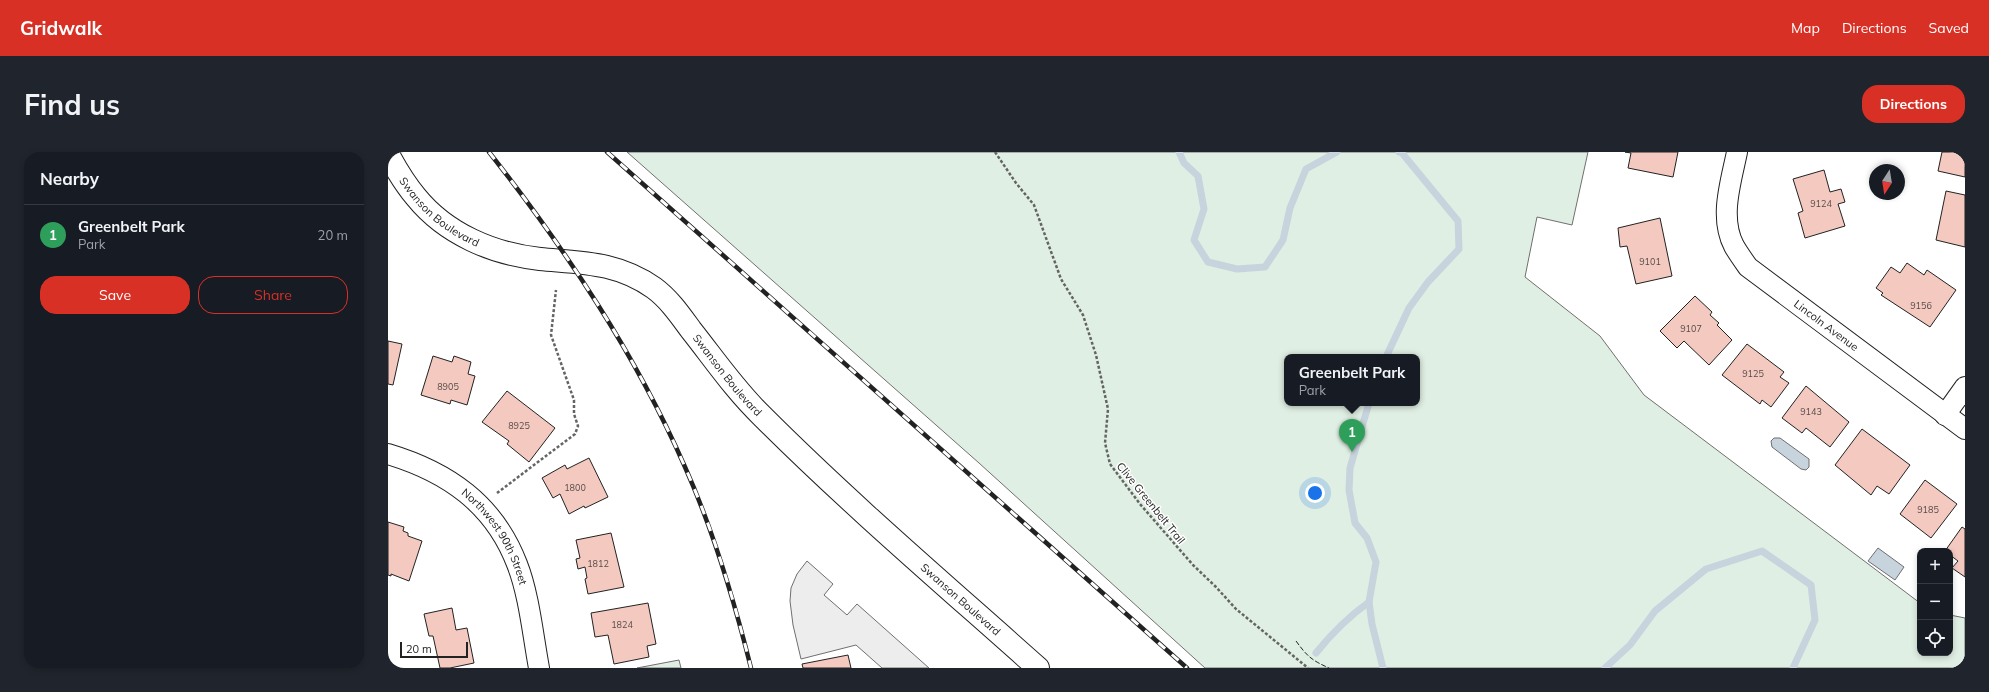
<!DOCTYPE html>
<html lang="en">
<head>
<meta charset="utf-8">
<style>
  body { margin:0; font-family:Mulish,sans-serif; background:#20242c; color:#f1f3f6 }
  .controls { position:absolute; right:12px; bottom:12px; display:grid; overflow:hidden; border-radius:8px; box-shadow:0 2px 6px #0003 }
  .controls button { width:36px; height:36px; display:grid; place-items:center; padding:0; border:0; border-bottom:1px solid #363941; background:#171b24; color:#f1f3f6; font:20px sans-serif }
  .compass { position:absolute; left:1481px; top:12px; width:36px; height:36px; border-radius:50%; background:#171b24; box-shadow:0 2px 6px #0003; rotate:192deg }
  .scale { position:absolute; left:12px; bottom:10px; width:68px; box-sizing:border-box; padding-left:4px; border:2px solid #222; border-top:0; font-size:11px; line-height:14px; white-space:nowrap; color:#222; -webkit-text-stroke:3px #fff; paint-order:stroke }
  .you { position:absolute; left:927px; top:341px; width:14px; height:14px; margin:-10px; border:3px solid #fff; border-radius:50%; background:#1a73e8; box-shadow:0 0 0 6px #1a73e833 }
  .badge { display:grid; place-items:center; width:26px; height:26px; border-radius:50%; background:#d93025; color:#fff; font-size:13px; font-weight:700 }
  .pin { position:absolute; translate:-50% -33px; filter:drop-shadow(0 1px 2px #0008) }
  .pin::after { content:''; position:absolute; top:21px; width:14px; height:12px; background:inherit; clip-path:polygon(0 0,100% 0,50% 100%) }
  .popup { position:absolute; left:896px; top:202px; width:136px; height:52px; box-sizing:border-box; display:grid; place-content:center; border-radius:8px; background:#171b24; filter:drop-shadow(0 1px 3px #0005); font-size:13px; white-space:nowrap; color:#9ea1a6 }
  .popup b { font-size:15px; color:#f1f3f6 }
  .popup::after { content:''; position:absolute; left:50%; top:100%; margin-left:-8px; border:8px solid transparent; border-top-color:#171b24 }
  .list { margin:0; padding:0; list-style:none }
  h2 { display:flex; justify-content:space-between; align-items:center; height:52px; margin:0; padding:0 16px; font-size:17px }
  h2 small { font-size:13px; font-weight:400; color:#9ea1a6 }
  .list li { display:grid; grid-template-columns:26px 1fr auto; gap:12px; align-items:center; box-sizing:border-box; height:60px; padding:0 16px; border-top:1px solid #363941 }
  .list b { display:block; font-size:15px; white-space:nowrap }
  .list p { margin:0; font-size:13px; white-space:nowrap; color:#9ea1a6 }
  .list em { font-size:13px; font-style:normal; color:#9ea1a6 }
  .actions { display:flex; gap:8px; padding:12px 16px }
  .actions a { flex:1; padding:9px 0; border:1px solid #d93025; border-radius:16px; text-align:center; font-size:14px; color:#d93025 }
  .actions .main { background:#d93025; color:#fff }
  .icon { flex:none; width:22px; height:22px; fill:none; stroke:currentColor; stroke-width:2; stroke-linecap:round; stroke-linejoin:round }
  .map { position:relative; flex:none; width:1577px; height:516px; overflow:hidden; border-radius:16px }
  header { display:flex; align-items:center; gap:24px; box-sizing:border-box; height:56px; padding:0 20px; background:#d93025; color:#fff }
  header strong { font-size:19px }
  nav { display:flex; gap:22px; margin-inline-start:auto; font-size:14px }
  .intro { display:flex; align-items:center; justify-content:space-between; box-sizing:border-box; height:96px; padding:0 24px }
  h1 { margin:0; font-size:28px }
  .button { padding:10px 18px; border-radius:16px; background:#d93025; color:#fff; font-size:14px; font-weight:700 }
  main { display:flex; gap:24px; padding:0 24px }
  aside { flex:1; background:#171b24; border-radius:16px; box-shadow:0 2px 6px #0003 }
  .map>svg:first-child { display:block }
</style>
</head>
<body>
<header>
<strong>Gridwalk</strong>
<nav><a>Map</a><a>Directions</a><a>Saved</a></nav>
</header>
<div class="intro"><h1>Find us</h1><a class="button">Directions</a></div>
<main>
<aside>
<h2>Nearby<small></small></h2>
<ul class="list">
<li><span class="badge" style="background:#2e9e5b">1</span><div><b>Greenbelt Park</b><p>Park</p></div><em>20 m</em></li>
</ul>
<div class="actions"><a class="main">Save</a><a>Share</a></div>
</aside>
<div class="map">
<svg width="1577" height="516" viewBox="0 0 1577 516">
  <rect width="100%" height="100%" fill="#fff"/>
  <g fill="#e0efe3" stroke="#6f6f6f" fill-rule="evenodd">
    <path d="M239,0H1200L1184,73L1149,65L1137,125L1212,184L1256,243L1532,451V501H1562V463L1577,466V516H817L591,311ZM899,205H1029V251H899Z"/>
    <path d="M291,508L293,516H249Z"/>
  </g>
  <path fill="#ededed" stroke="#6f6f6f" d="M419,409L445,432L436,443L459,463L469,452L541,516H494L468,493L413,507L405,473L402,449L403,436L409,422Z"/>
  <g fill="#c7d3dd" stroke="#6f6f6f">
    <path d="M1386,286H1392L1421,307V315L1418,318L1413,317L1384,295L1383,289Z"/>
    <path d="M1490,396L1516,415L1507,428L1480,409Z"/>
  </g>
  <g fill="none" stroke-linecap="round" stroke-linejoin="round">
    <g stroke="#c7d3dd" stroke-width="7">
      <path d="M791,0L796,11L810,24L816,57L806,88L820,110L849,117L877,115L895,88L902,56L918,17L949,0"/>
      <path d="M998,205L1021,156L1040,130L1071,97L1070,69L1014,1L1011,0"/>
      <path d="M981,251L962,316L961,338L967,371L979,386L988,410L981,450L984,472L995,516"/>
      <path d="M928,501C944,481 960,465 981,450"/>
      <path d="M1217,516L1242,493L1267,459L1318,417L1374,399L1423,433L1427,468L1405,516"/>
    </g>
  </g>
  <g fill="#f3c9c0" stroke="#222">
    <path d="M1237,0H1290L1285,25L1240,16L1243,1Z"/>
    <path d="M1554,0H1577V25L1550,19Z"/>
    <path d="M1436,18L1442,40L1453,37L1457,50L1450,52L1457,74L1417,86L1410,61L1415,59L1405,27Z"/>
    <path d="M1558,39L1577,43V95L1548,88Z"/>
    <path d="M1272,66L1284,124L1248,132L1239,94L1232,95L1230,76Z"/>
    <path d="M1519,111L1536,123L1539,118L1568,138L1542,175L1493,143L1495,141L1488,136L1503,115L1512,121Z"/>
    <path d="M1307,144L1324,160L1322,163L1331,171L1329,173L1344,188L1321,213L1296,189L1289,196L1272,179Z"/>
    <path d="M0,189L14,192L5,233L0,232Z"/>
    <path d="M1359,192L1396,220L1392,225L1401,231L1383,255L1374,248L1372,252L1334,223Z"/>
    <path d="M45,204L64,210L66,204L83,210L80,222L87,224L79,253L63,248L62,252L33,243Z"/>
    <path d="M1418,234L1461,270L1442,295L1418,276L1414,281L1394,266Z"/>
    <path d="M119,239L167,276L141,310L119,292L121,289L94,270Z"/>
    <path d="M1474,277L1522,313L1501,342L1489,334L1483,343L1447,313Z"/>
    <path d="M201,306L220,345L197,356L196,354L181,362L172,342L165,346L154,326L177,313L179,317Z"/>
    <path d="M1537,328L1569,352L1543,386L1512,362Z"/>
    <path d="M0,370L16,375L15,379L20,381V384L34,389L21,429L3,422V424L0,423Z"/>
    <path d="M1574,375L1577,377V425L1564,416L1570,409L1562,403V399H1557Z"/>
    <path d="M223,381L236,435L200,442L197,427L199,426L197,415L190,417L188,407L192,406L188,388Z"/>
    <path d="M260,451L268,492L259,494L261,505L226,512L220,483L207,485L203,461Z"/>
    <path d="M64,456L68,478L79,476L86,511L62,516H52L45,484H41L36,462Z"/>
    <path d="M460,503L463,516H415L414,512Z"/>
  </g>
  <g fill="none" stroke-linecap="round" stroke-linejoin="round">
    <defs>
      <g id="minor">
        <path id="s1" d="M1349,0C1343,30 1331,65 1346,94C1350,101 1355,108 1360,115L1577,277"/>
        <path d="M1557,263L1577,235"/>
        <path id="s2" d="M0,302C60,320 106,352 129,412C141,442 145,484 151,516"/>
      </g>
      <g id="tertiary">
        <path id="s3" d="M0,2C8,17 17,32 28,45C58,82 105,102 152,107C194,111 229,110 266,136C281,147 292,163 303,178C326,207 347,238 374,264C462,352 557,433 650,516"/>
      </g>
    </defs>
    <use href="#minor" stroke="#222" stroke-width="22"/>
    <use href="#tertiary" stroke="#222" stroke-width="24"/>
    <g stroke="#646464" stroke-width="2.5" stroke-dasharray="3 2" stroke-linecap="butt">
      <path d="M607,0L628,31L646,53L673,127L695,163L708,203L720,257L717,291L722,312L752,352L805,413L828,435L848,457L920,516"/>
      <path d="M109,341L187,282L190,274L186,262V248L163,183L168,138"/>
    </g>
    <use href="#minor" stroke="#fff" stroke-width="20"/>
    <use href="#tertiary" stroke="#fff" stroke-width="22"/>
    <defs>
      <g id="rail">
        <path d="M101,0C178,98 247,201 297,315C326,380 346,448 363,516"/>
        <path d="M219,0L799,516"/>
      </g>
    </defs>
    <use href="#rail" stroke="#222" stroke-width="4.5"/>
    <use href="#rail" stroke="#fff" stroke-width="3" stroke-dasharray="9" stroke-linecap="butt"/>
    <path stroke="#222" stroke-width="1" stroke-dasharray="5 2" stroke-linecap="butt" d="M908,489C919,504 923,508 941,516"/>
  </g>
  <g text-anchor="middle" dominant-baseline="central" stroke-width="3" stroke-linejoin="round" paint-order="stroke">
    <g font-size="9" fill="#564c4a">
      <text x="1433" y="51">9124</text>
      <text x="1262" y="109">9101</text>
      <text x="1533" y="153">9156</text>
      <text x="1303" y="176">9107</text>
      <text x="1365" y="221">9125</text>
      <text x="60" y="234">8905</text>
      <text x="1423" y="259">9143</text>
      <text x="131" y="273">8925</text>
      <text x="187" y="335">1800</text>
      <text x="1540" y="357">9185</text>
      <text x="210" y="411">1812</text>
      <text x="234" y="472">1824</text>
    </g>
    <g font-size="11" fill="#222" stroke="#fff">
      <text stroke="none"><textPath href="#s3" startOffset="79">Swanson Boulevard</textPath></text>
      <text stroke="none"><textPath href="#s1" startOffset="219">Lincoln Avenue</textPath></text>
      <text stroke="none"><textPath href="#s3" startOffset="427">Swanson Boulevard</textPath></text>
      <text transform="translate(763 351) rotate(51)">Clive Greenbelt Trail</text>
      <text stroke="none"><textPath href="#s2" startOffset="141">Northwest 90th Street</textPath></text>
      <text stroke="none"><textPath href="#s3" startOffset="751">Swanson Boulevard</textPath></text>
    </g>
  </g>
</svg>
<div class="controls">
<button>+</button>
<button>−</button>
<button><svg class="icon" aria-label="locate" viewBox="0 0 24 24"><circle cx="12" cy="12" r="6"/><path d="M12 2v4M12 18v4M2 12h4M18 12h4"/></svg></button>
</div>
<svg class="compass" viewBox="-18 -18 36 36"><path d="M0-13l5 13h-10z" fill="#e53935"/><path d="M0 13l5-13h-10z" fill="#9ea1a6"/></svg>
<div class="scale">20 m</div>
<div class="you"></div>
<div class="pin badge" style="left:964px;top:300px;background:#2e9e5b">1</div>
<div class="popup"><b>Greenbelt Park</b>Park</div>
</div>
</main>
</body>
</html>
